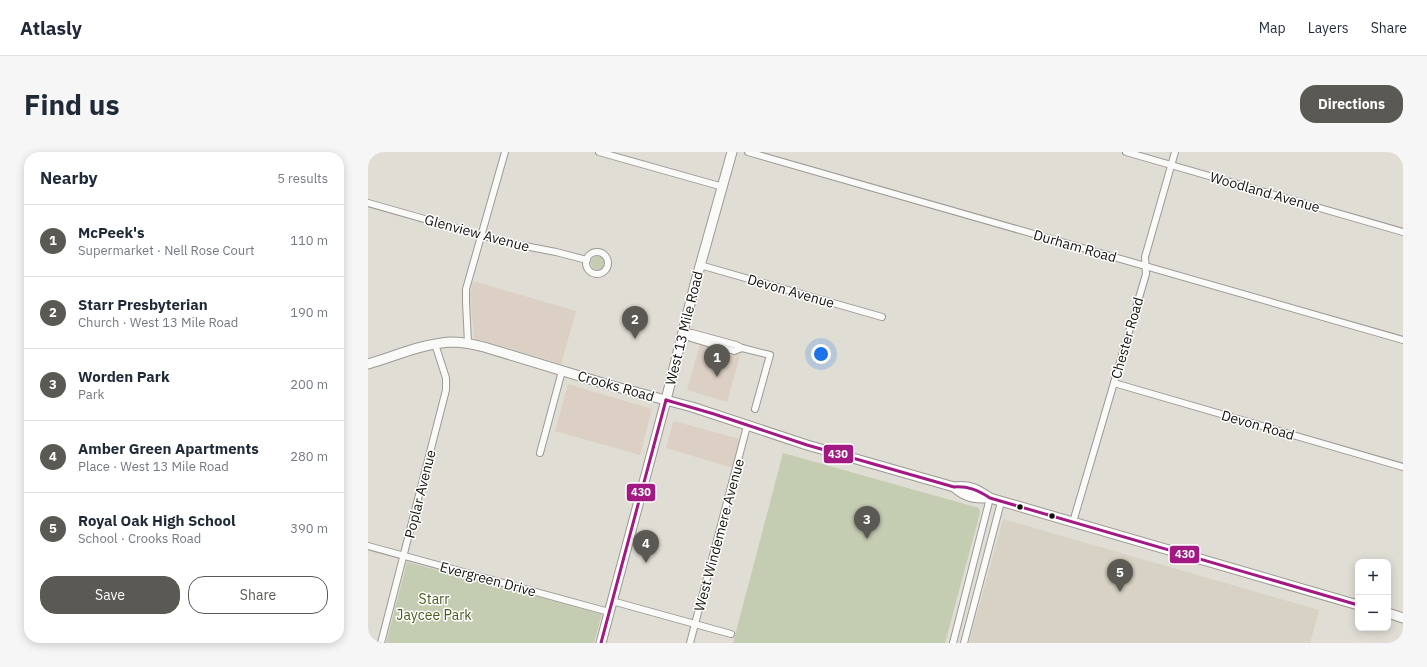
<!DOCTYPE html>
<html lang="en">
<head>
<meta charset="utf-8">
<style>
  body { margin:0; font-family:"IBM Plex Sans",sans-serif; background:#f6f6f7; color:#1f2937 }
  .controls { position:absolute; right:12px; bottom:12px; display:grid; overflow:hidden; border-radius:8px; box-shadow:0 2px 10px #0003 }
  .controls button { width:36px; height:36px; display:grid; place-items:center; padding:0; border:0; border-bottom:1px solid #e0e1e3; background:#fff; color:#1f2937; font:20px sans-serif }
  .you { position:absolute; left:453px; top:202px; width:14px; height:14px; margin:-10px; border:3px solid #fff; border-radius:50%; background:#1a73e8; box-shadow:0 0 0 6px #1a73e833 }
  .badge { display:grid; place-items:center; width:26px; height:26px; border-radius:50%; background:#5b5953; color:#fff; font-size:13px; font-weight:700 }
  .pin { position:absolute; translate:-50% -33px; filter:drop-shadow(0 1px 2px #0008) }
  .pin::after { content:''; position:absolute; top:21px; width:14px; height:12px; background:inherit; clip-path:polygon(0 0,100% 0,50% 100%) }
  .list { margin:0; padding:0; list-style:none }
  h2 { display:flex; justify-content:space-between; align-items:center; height:52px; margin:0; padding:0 16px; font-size:17px }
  h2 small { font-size:13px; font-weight:400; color:#747a83 }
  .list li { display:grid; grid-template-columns:26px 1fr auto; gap:12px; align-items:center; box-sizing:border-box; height:72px; padding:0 16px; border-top:1px solid #e0e1e3 }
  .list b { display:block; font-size:15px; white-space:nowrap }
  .list p { margin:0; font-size:13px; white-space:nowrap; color:#747a83 }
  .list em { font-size:13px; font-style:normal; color:#747a83 }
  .actions { display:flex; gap:8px; padding:12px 16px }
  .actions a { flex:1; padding:9px 0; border:1px solid #5b5953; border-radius:16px; text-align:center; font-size:14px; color:#5b5953 }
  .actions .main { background:#5b5953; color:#fff }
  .map { position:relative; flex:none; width:1035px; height:491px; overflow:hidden; border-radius:16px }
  header { display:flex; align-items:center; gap:24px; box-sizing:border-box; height:56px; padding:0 20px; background:#fff; border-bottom:1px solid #e0e1e3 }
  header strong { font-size:19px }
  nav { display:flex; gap:22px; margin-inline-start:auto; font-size:14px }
  .intro { display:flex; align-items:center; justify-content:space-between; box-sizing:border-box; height:96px; padding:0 24px }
  h1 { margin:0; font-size:28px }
  .button { padding:10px 18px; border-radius:16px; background:#5b5953; color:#fff; font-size:14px; font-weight:700 }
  main { display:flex; gap:24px; padding:0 24px }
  aside { flex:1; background:#fff; border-radius:16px; box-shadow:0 2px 10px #0003 }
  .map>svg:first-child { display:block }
</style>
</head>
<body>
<header>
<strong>Atlasly</strong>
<nav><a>Map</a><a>Layers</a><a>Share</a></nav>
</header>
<div class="intro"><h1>Find us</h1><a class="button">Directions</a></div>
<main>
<aside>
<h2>Nearby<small>5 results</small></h2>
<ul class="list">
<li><span class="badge">1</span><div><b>McPeek's</b><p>Supermarket · Nell Rose Court</p></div><em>110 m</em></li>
<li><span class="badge">2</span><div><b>Starr Presbyterian</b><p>Church · West 13 Mile Road</p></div><em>190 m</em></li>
<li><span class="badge">3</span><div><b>Worden Park</b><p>Park</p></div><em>200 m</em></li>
<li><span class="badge">4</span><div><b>Amber Green Apartments</b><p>Place · West 13 Mile Road</p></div><em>280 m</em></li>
<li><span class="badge">5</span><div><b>Royal Oak High School</b><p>School · Crooks Road</p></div><em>390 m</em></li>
</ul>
<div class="actions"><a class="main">Save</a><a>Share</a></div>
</aside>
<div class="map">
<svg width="1035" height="491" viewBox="0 0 1035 491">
  <rect width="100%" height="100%" fill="#e0ddd5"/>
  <g fill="#dccfc4">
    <path d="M105,129L208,159L193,212L106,186L102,142Z"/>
    <path d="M332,192L372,203L359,250L319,238Z"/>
    <path d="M200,232L284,257L272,303L187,279Z"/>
    <path d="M305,269L372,287L365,316L298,296Z"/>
  </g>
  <path fill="#d7d2c3" d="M635,367L951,458L942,491H601Z"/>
  <g fill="#c4ccb2">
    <circle cx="230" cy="111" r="7"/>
    <path d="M415,301L611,356L612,361L577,491H365Z"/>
    <path d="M39,410L234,462L226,491H18Z"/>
  </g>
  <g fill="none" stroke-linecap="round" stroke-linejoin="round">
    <defs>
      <g id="minor">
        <path d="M231,0L355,35"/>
        <path d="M380,0L1035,188"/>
        <path d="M758,0L1035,80"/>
        <path d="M0,51L141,91L188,100L219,108"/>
        <circle cx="229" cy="111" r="11"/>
        <path d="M332,113L514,165"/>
        <path d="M314,182L324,181L368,193L374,196L402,203L387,257"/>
        <path d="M314,182L323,186L366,199L374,196"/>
        <path d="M100,191L98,150V137L137,0"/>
        <path d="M746,231L1035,315"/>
        <path d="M172,301L194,219"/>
        <path d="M705,370L778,122L777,105L807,0"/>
        <path d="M0,394L241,460"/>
        <path d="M244,449L363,482"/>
        <path d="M13,491L78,238V226L67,192"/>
        <path d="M322,491L379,274"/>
        <path d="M585,491L622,346"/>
        <path d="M596,491L633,350"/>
      </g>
      <g id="secondary">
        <path d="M0,212C27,204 54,192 82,190C93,190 105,192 116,195L241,233L324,255L439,293L586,335C598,346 606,346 622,346L990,453"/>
        <path d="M586,335C602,333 609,337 622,346"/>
        <path d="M1020,461L1035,466"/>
        <path d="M233,491L298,248L327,132L364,0"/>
      </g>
    </defs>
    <use href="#minor" stroke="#9c9a95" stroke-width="8"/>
    <use href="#secondary" stroke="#9c9a95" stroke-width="11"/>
    <use href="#minor" stroke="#fafaf9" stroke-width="6"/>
    <use href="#secondary" stroke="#fafaf9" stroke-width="9"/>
    <defs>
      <g id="bus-1">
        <path d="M298,248L346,262L439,293L586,335C600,334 610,338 622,346L990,453"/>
        <path d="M233,491L298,248"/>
      </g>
    </defs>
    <use href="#bus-1" stroke="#fff" stroke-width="6"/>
    <use href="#bus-1" stroke="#a31984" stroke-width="3"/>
  </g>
  <g fill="#13120d" stroke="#fff" stroke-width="1.5">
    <circle cx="652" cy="355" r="3.5"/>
    <circle cx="684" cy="364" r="3.5"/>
  </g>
  <g text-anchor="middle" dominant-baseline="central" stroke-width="3" stroke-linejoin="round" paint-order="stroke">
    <g font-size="14" fill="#13120d" stroke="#fff">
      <text transform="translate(897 40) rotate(16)">Woodland Avenue</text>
      <text transform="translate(109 81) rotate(15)">Glenview Avenue</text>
      <text transform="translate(707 94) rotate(16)">Durham Road</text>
      <text transform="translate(423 139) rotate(16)">Devon Avenue</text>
      <text transform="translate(316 176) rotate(-76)">West 13 Mile Road</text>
      <text transform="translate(759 186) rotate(-74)">Chester Road</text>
      <text transform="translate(248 234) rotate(16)">Crooks Road</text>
      <text transform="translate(890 273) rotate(16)">Devon Road</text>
      <text transform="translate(52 342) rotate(-76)">Poplar Avenue</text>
      <text transform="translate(351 383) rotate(-75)">West Windemere Avenue</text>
      <text transform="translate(120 427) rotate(15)">Evergreen Drive</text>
    </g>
    <g font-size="14" fill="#465e1c" stroke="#fff">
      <text x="66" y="447">Starr<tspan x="66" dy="16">Jaycee Park</tspan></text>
    </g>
  </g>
  <g stroke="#fff" stroke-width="1.5">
    <rect x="455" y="292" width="31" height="20" rx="4" fill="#a31984"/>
    <rect x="258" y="331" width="30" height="19" rx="4" fill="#a31984"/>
    <rect x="801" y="393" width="31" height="19" rx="4" fill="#a31984"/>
  </g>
  <g font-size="11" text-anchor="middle" font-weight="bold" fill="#fff">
    <text x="470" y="306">430</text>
    <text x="273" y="344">430</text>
    <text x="817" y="406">430</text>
  </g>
</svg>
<div class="controls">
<button>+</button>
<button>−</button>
</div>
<div class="you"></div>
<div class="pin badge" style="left:349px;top:225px">1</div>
<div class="pin badge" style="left:267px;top:187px">2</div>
<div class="pin badge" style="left:499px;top:387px">3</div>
<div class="pin badge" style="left:278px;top:411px">4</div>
<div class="pin badge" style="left:752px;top:440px">5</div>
</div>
</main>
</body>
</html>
